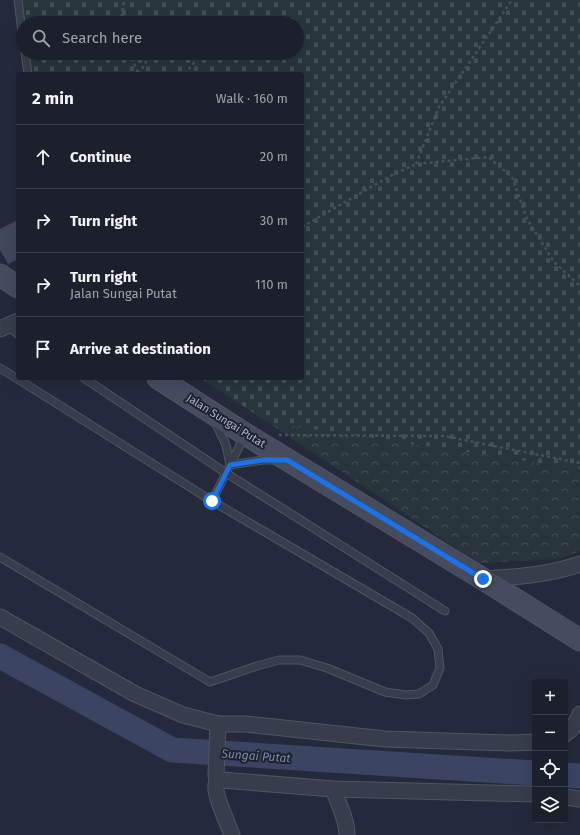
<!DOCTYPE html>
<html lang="en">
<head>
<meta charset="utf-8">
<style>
  body { margin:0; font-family:"Fira Sans",sans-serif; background:#242834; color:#f1f3f6 }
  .controls { position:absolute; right:12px; bottom:12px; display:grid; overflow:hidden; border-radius:4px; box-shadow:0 4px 16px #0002 }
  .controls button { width:36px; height:36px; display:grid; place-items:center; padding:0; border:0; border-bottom:1px solid #393e48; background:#1b202c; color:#f1f3f6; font:20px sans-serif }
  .stop { position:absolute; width:12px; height:12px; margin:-9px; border:3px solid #1a73e8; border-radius:50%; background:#fff }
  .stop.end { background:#1a73e8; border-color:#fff; box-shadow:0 1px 4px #0008 }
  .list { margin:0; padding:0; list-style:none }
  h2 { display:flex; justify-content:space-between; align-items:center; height:52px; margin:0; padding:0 16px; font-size:17px }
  h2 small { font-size:13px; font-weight:400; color:#a0a3a9 }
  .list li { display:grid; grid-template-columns:26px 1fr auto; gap:12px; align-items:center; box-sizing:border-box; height:64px; padding:0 16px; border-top:1px solid #393e48 }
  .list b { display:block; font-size:15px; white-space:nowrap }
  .list p { margin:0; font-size:13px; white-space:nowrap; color:#a0a3a9 }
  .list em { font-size:13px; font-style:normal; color:#a0a3a9 }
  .icon { flex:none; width:22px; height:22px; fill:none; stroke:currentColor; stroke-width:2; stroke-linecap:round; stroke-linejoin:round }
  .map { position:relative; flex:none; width:580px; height:835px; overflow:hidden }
  .search { position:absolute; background:#1b202c; box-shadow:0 4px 16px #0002; left:16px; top:16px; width:288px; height:44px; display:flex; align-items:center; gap:10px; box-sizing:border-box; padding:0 14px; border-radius:22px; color:#a0a3a9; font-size:15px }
  .panel { position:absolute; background:#1b202c; box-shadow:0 4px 16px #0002; left:16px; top:72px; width:288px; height:308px; border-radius:4px }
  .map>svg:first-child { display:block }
</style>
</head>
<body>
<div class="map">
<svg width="580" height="835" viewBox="0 0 580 835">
  <defs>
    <pattern id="forest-crowns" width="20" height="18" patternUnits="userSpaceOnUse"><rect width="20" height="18" fill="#26363c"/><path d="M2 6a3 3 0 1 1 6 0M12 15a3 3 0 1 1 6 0" fill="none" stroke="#435157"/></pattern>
    <pattern id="cemetery-stones" width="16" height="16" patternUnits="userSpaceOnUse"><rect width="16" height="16" fill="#26363c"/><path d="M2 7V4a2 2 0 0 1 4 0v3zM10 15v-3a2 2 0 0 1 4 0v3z" fill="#435157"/></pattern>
  </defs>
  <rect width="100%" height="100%" fill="#242a3b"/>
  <path fill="url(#forest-crowns)" d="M267,422L580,469V551L557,559L479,563Z"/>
  <path fill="url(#cemetery-stones)" fill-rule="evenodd" d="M16,0H580V469L267,422L200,378H302V74H25ZM23,23H297V53H23Z"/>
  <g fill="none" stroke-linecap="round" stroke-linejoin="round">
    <g stroke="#3a4563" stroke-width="25">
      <path d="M0,656L172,750L535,773"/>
      <path d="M565,775L580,776"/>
    </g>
  </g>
  <path fill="#40485b" d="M18,220V259L8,264L0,250V229Z"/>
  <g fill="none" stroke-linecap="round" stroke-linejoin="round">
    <defs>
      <g id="service">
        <path d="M18,0L23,40"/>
        <path d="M25,53L28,74"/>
        <path d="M7,326L18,334"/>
        <path d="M0,368L212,501L412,618L429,633L438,649L440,668L433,685L419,694L406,695L385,692L327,668L300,660H279L257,666L210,682L0,557"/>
        <path d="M84,378L226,473L445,611"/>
        <path d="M215,422L226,445L230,465"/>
        <path d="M230,465L263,460H277"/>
        <path d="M212,501L245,435"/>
      </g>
      <g id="minor">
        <path d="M0,329L18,321"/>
        <path d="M483,579C516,577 548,575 580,564"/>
        <path d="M0,617L135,694L183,715L218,724H246L385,739L512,743L535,742"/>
        <path d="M565,734C573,729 577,723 580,714"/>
        <path d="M217,783L216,775L218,724"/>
        <path d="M333,789C338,803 347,819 347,835"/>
        <path d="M565,797L580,799"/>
        <path d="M232,835C228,824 214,795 216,785C217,781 218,782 221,780L333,789L535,794"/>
      </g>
      <g id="secondary">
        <path d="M0,275L18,287"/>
        <path d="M158,378L245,434L483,579L580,640"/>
      </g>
    </defs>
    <use href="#service" stroke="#505563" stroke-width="9"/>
    <use href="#minor" stroke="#505563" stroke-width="17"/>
    <use href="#secondary" stroke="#505563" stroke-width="23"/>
    <g stroke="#445359" stroke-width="2.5" stroke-dasharray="3 3" stroke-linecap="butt">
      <path d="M121,23L124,0"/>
      <path d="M129,53L139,74"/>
      <path d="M139,74L151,53"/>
      <path d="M185,74L197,59L195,53"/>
      <path d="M416,164L439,107L512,0"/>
      <path d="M302,227L390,176L416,164L488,157L512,177L527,219L554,262L580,286"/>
      <path d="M279,435L444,436L580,463"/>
    </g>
    <use href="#service" stroke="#383d4b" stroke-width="7"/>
    <use href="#minor" stroke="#383d4b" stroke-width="15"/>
    <use href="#secondary" stroke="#464b5e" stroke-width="21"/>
  </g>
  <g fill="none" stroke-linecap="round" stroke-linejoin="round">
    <path stroke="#1a73e8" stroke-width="5" d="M212,501L230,465L263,460H287L483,579"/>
  </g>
  <g text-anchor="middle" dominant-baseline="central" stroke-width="4" stroke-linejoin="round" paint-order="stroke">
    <g font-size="11" fill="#b4b8c7" stroke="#1d2230">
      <text transform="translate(226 421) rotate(32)">Jalan Sungai Putat</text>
    </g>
    <g font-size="12" font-style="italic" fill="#7c8aad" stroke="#1d2230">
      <text transform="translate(256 756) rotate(4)">Sungai Putat</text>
    </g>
  </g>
</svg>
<div class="controls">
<button>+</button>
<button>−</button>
<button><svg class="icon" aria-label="locate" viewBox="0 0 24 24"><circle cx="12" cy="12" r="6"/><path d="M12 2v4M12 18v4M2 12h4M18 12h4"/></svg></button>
<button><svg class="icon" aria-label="layers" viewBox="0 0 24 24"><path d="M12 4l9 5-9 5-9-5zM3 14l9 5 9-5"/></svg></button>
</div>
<div class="stop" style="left:212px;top:501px"></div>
<div class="stop end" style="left:483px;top:579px"></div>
<div class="search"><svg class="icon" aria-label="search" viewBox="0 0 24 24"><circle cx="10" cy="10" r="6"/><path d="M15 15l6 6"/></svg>Search here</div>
<section class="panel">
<h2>2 min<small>Walk · 160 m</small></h2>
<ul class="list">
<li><svg class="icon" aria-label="ahead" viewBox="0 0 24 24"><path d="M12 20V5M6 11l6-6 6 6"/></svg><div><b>Continue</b></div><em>20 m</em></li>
<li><svg class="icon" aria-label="right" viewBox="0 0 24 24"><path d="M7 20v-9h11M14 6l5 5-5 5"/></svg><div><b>Turn right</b></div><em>30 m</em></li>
<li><svg class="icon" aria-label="right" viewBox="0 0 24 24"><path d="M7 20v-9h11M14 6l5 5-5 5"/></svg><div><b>Turn right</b><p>Jalan Sungai Putat</p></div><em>110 m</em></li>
<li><svg class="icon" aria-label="arrive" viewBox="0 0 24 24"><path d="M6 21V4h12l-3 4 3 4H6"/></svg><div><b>Arrive at destination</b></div></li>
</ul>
</section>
</div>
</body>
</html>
